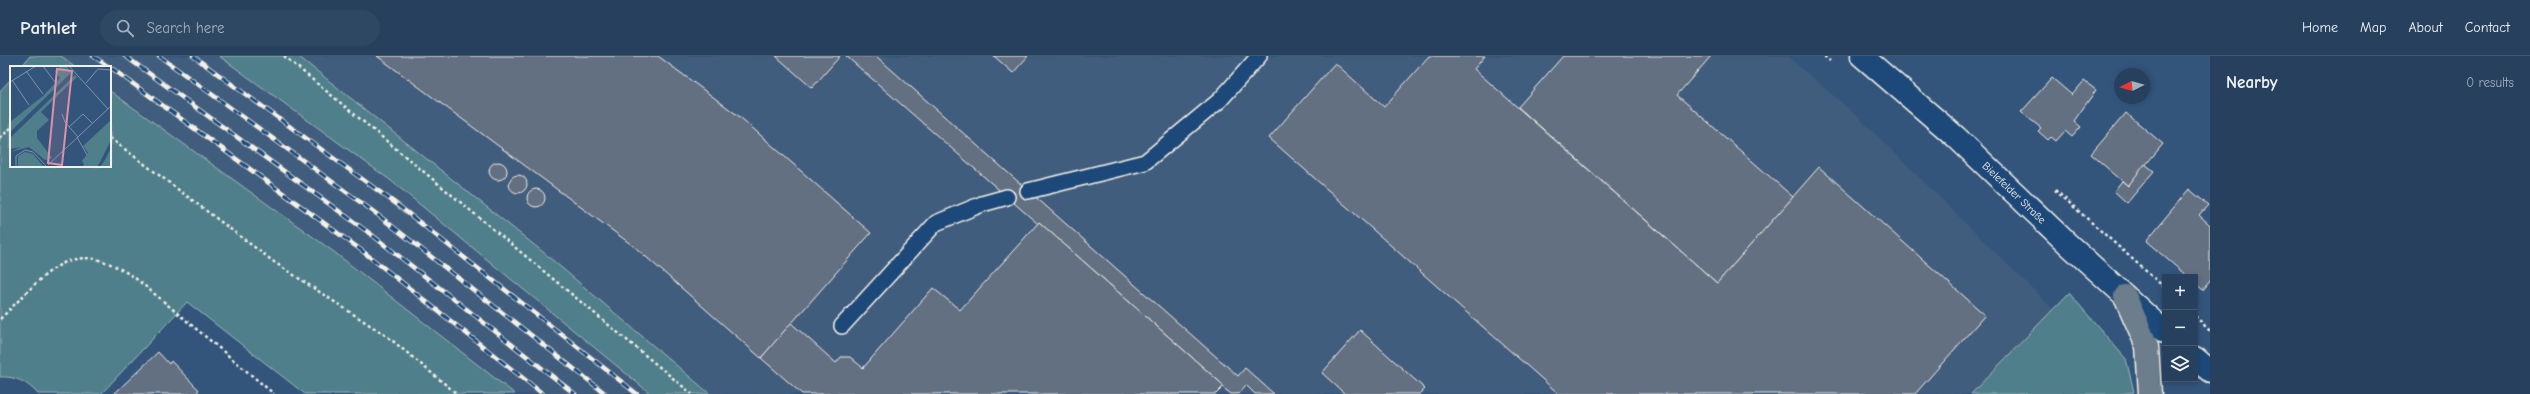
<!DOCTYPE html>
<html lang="en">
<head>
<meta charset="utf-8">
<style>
  body { margin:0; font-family:"Comic Neue",sans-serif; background:#2e4763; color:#f1f3f6 }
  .controls { position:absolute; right:12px; bottom:12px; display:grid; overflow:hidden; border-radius:0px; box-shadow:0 2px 6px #0003 }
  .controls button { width:36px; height:36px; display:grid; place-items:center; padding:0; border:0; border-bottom:1px solid #425972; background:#26405d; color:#f1f3f6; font:20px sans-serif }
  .compass { position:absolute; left:2114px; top:12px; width:36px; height:36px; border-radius:50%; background:#26405d; box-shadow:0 2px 6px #0003; rotate:264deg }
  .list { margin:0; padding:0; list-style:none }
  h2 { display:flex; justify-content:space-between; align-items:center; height:52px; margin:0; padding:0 16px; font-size:17px }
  h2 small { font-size:13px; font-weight:400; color:#a4afbc }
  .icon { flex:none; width:22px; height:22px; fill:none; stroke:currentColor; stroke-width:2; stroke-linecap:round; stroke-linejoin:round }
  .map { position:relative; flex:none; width:2210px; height:338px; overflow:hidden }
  header { display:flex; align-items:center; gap:24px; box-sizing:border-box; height:56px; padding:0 20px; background:#26405d; border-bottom:1px solid #425972 }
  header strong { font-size:19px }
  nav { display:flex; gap:22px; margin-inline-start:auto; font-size:14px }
  .search { width:280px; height:36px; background:#2e4763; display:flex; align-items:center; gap:10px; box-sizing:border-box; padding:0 14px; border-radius:22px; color:#a4afbc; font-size:15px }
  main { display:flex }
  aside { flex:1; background:#26405d }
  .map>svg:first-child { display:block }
</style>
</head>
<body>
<header>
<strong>Pathlet</strong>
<div class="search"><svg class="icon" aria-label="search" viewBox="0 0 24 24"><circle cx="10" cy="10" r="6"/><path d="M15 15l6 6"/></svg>Search here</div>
<nav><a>Home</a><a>Map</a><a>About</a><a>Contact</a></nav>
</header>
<main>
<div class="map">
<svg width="2210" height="338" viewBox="0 0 2210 338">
  <rect width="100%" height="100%" fill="#33557c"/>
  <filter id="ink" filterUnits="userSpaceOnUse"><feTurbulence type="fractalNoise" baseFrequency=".025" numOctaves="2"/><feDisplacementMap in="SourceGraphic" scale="8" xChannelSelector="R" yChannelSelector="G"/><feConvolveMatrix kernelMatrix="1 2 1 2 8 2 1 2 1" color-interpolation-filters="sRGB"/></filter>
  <g filter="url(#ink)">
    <g fill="#415d7e">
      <path d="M61,0H219L390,124L651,338H515L334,196L110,35V11H76Z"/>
      <path d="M298,0H1787L1857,60L2054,254L1971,338H710L543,196Z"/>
    </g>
    <g fill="#4f7f8a" stroke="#a2b8b9">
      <path d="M30,0H61L76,11H21Z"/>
      <path d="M219,0H298L543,196L710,338H651L390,124Z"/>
      <path d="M11,23V110H110V35L334,196L515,338H305L187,246L101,338H38C27,326 16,320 0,321V35Z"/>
      <path d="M2069,237L2126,303L2134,336L2120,338H1971Z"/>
    </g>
    <g fill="#636f82" stroke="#f4f1e8">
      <path d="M377,0H658L740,61L871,177L761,302L636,192Z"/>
      <path d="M776,0H840L812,32Z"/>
      <path d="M846,0H876L1238,320L1245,312L1274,338H1255L1246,329L1238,338H1231L1221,330L1222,328L1039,166L1038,168Z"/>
      <path d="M994,0H1028L1013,17Z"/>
      <path d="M1429,0H1485L1474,13L1717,227L1819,111L1985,259L1915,338H1559L1269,82L1335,7L1384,51Z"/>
      <path d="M1563,0H1711L1677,39L1793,141L1717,227L1518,51Z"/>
      <path d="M2052,22L2072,39L2084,25L2096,34L2074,65L2081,71L2072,81L2065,75L2056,85L2051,81L2048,84L2038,75L2041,72L2021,56Z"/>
      <path d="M2126,57L2163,88L2128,130L2091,98Z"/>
      <circle cx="498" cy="115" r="9"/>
      <path d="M2145,108L2154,115L2127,147L2114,135L2122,125L2128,130Z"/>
      <circle cx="518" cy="128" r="9"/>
      <circle cx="536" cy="142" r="9"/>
      <path d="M2189,133L2208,149L2199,159L2210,169V225L2203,234L2195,227V221H2188L2146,185Z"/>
      <path d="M1039,166L1222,328L1223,331L1216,338H802L761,302L791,267L836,307L841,301H850L863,312L933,232L960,254Z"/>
      <path d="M1360,274L1425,333L1420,338H1345L1322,317Z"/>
      <path d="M158,296L169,308L171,305L199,334L195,338H114Z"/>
    </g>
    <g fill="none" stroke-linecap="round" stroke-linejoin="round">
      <defs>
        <g id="service">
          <path d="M1028,135L1145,106L1220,44L1259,0"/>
          <path d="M842,270L936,167L982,148L1007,141"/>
        </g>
        <g id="tertiary">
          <path d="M1862,0L1956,81L2069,189L2165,276"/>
          <path d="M2195,302L2210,315"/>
        </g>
        <path id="trunk" d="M2125,240L2147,290L2150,338"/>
      </defs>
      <use href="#service" stroke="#f4f1e8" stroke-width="18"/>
      <use href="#tertiary" stroke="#f4f1e8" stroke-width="25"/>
      <use href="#trunk" stroke="#f4f1e8" stroke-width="25"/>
      <g stroke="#f4f1e8" stroke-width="2.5" stroke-dasharray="3 3" stroke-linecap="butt">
        <path d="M284,0L692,338"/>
        <path d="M1824,0L1830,5"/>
        <path d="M0,82L11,72"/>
        <path d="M110,82L274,206L388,281L457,338"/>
        <path d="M2055,134L2165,232"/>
        <path d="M2195,260L2210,275"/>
        <path d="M0,263C49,216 71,175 139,225L274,338"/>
      </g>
      <use href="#service" stroke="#1f4a7a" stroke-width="15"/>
      <use href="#tertiary" stroke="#1f4a7a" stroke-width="22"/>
      <use href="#trunk" stroke="#6c7d8b" stroke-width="22"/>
      <defs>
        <g id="rail">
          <path d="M93,0L109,11"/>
          <path d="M125,0L372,179L575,338"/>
          <path d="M159,0L378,159L606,338"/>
          <path d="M193,0L395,147L637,338"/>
          <path d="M110,11L361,194L543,338"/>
        </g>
      </defs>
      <use href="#rail" stroke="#f4f1e8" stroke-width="4.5"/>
      <use href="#rail" stroke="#1f4a7a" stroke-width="3" stroke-dasharray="9" stroke-linecap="butt"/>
    </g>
  </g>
  <g text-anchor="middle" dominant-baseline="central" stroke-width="3.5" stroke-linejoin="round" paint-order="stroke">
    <g font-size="11" fill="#f4f1e8" stroke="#1f4a7a">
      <text transform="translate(2014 137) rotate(44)">Bielefelder Straße</text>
    </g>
  </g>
  <g transform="translate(10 10)">
    <rect width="101" height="101" fill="#33557c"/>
    <path d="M51,0H56L62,6L0,66V56L33,30L50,12L45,5ZM65,9L67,11L31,46L39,54L27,65V72L42,92L35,94L19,81L0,86L11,81L0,83V72ZM101,54V74L90,96L87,101H72L74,98L72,95L78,87L73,80ZM101,82V101H90L95,94ZM15,86L23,88L33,100L8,101V90Z" fill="#4f7f8a"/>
    <path fill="none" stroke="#8093a7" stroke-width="1" d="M33,0L45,16M59,0L98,43M16,5L33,28M2,14L19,39M0,16L26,0M76,17L88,3L101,4M52,48L55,56L68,71M59,61L73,48L82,57M67,71L77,89M38,99L101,40M6,101V90L15,84L23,86L36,100"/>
    <path fill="#de8fa9" fill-opacity="0.15" stroke="#de8fa9" stroke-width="2" d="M47,3L62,5L52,99L38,97Z"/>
    <rect width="101" height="101" fill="none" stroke="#f4f1e8" stroke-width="2"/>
  </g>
</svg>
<div class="controls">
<button>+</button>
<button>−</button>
<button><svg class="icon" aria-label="layers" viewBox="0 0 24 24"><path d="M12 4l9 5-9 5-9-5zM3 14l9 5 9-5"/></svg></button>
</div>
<svg class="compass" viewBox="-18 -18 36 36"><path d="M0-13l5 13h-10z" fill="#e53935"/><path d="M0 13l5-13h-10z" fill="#a4afbc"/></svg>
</div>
<aside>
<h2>Nearby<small>0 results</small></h2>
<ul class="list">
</ul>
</aside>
</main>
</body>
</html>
